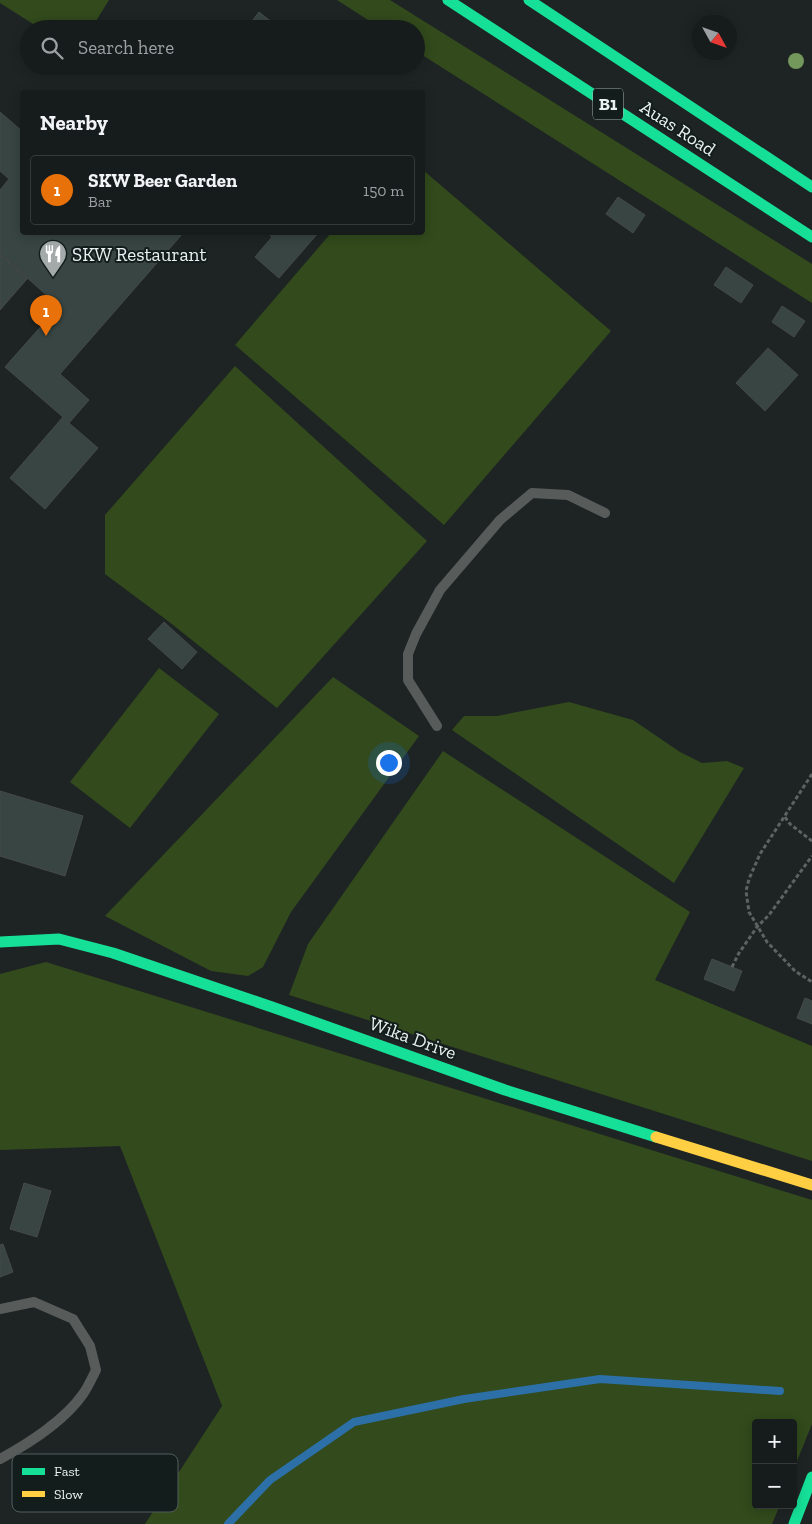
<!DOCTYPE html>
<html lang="en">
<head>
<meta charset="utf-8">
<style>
  body { margin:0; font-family:"Zilla Slab",serif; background:#1f2424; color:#f1f3f6 }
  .controls { position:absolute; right:15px; bottom:15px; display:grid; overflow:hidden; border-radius:5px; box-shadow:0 2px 12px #0003 }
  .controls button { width:45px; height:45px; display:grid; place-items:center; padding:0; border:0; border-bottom:1px solid #35393a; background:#161b1b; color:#f1f3f6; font:25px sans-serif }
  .compass { position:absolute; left:692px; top:15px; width:45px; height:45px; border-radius:50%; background:#161b1b; box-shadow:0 2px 12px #0003; rotate:130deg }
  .you { position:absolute; left:388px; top:762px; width:18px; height:18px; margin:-12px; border:4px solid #fff; border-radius:50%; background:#1a73e8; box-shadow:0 0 0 8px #1a73e833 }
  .badge { display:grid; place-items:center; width:32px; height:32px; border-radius:50%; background:#7c3aed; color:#fff; font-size:16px; font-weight:700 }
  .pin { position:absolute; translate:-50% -41px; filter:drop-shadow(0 1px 2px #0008) }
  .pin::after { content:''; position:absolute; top:26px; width:18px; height:15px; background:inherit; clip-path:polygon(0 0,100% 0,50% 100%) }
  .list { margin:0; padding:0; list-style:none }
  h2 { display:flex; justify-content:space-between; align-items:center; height:65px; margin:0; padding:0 20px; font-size:21px }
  h2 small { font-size:16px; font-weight:400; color:#9ea1a3 }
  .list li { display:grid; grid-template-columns:32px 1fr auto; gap:15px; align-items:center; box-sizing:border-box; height:70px; margin:0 10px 10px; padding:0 10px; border:1px solid #35393a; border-radius:5px }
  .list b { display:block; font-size:19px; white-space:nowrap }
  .list p { margin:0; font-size:16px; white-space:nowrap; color:#9ea1a3 }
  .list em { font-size:16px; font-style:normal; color:#9ea1a3 }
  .icon { flex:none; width:28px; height:28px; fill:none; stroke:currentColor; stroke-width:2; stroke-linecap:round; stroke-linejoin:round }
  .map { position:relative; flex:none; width:812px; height:1524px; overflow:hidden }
  .search { position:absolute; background:#161b1b; box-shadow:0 2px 12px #0003; left:20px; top:20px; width:405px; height:55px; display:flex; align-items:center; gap:12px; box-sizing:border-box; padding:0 18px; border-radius:28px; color:#9ea1a3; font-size:19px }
  .panel { position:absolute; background:#161b1b; box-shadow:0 2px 12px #0003; left:20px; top:90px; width:405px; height:145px; border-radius:5px }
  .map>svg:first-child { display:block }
</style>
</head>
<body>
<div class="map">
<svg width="812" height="1524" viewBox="0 0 812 1524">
  <rect width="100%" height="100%" fill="#1e2424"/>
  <g fill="#324a1c">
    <path d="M0,0H109L91,29H41L0,3Z"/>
    <path d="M337,0H390L812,264V303L416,51V29H382Z"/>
    <path d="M423,170L611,331L444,525L235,345L331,233L422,232Z"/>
    <path d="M235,366L427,541L277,708L168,621L105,574V515Z"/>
    <path d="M159,668L219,714L130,828L70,782Z"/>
    <path d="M333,677L419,736L291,912L263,967L248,976L211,971L105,916Z"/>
    <path d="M569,702L633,720L680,752L702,763L727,761L744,768L674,883L452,730L464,716H497Z"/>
    <path d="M443,751L690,912L655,980L812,1046V1161L289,995L308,944Z"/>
    <path d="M46,962L812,1200V1424L793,1471V1423H756V1505H780L772,1524H145L222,1406L120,1146L0,1150V974Z"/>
  </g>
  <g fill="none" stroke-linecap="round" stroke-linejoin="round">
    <path stroke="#2c70a7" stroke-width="8" d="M228,1524L270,1480L354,1422L464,1399L600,1379L780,1391"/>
  </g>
  <g fill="#384542" stroke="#464a49">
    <path d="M259,12L278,27L277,29H246Z"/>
    <path d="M234,66H247L242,72Z"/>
    <path d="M0,112L22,131V232H184L60,374L89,400L69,423L98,448L45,509L10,478L63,417L5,367L59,306L0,254V190L9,179L0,171Z"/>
    <path d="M618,197L645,215L633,233L606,214Z"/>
    <path d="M267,232H319L279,278L255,257L272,237Z"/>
    <path d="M0,255L27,279L0,310Z"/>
    <path d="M726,267L753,285L741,303L714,285Z"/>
    <path d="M782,306L805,321L794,337L772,322Z"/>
    <path d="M768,348L798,375L765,411L736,383Z"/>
    <path d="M164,622L197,652L182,669L148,639Z"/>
    <path d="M0,791L83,816L65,876L0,856Z"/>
    <path d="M712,959L742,971L734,991L704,979Z"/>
    <path d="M805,998L812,1001V1024L797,1018Z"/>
    <path d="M24,1183L51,1191L37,1237L10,1229Z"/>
    <path d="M3,1244L13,1272L0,1277V1245Z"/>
  </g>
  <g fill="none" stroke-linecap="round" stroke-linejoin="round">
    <g stroke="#5e6262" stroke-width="3" stroke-dasharray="4 2.5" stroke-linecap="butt">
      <path d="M812,774L760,854L749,879L746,891L749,912L767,942L795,971L812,982"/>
      <path d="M785,817L790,824L812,841"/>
      <path d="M732,967L739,953L757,927L769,915L812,856"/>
    </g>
    <g stroke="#575c5b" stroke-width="10">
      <path d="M437,726L408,680V654L416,634L440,590L500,520L532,493L568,495L605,513"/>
      <path d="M0,1309L34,1302L73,1319L90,1346L96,1370C92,1378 88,1387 83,1394C65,1420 28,1444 0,1459"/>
    </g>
    <g stroke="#16e098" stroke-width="11">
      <path d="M448,0L812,237"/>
      <path d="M529,0L812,187"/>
      <path d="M0,942L59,939L113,953L272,1007L505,1090L656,1137"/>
      <path d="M794,1524L812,1477"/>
    </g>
    <path stroke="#ffcf43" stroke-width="11" d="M656,1137L812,1185"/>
  </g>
  <circle fill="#74975c" cx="796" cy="61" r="8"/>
  <defs>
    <symbol id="restaurant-pin" viewBox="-11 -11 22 30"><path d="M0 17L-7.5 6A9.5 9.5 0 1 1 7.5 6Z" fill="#a3aaa9" stroke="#121d1c"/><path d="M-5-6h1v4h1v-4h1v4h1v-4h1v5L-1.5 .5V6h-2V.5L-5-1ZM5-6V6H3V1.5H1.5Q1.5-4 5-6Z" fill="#fff"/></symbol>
  </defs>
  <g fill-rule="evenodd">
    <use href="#restaurant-pin" x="37" y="238" width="32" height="43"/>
  </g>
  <g text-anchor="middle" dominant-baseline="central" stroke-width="4" stroke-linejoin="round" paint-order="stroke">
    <rect fill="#121d1c" stroke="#a9b2b1" stroke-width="1" x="593" y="88.5" width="30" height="31" rx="4"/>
    <g font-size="18" font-weight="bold" fill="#eaf2f1">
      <text x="608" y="104">B1</text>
    </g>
    <g font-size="19" fill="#eaf2f1" stroke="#121d1c">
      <text transform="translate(678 128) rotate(33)">Auas Road</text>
      <text transform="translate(413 1038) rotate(20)">Wika Drive</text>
    </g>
    <g font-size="19" fill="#eaf2f1" stroke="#121d1c" text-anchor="start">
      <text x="72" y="254">SKW Restaurant</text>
    </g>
  </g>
  <rect x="12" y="1454" width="166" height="58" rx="8" fill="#121d1c" stroke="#535d5c" stroke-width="1"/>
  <rect x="22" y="1468" width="23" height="7" fill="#16e098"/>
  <rect x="22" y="1491" width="23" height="6" fill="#ffcf43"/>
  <g font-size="14" fill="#eaf2f1">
    <text x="54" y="1476">Fast</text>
    <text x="54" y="1499">Slow</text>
  </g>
</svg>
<div class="controls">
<button>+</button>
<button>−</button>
</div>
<svg class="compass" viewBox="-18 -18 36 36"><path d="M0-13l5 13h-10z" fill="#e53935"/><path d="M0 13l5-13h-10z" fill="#9ea1a3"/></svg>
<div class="you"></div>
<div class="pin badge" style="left:46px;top:336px;background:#e8710a">1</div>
<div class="search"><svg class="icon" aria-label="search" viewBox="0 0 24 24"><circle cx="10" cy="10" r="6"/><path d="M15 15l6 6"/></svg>Search here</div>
<section class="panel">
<h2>Nearby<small></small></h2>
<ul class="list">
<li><span class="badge" style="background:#e8710a">1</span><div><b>SKW Beer Garden</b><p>Bar</p></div><em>150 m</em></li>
</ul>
</section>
</div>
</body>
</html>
